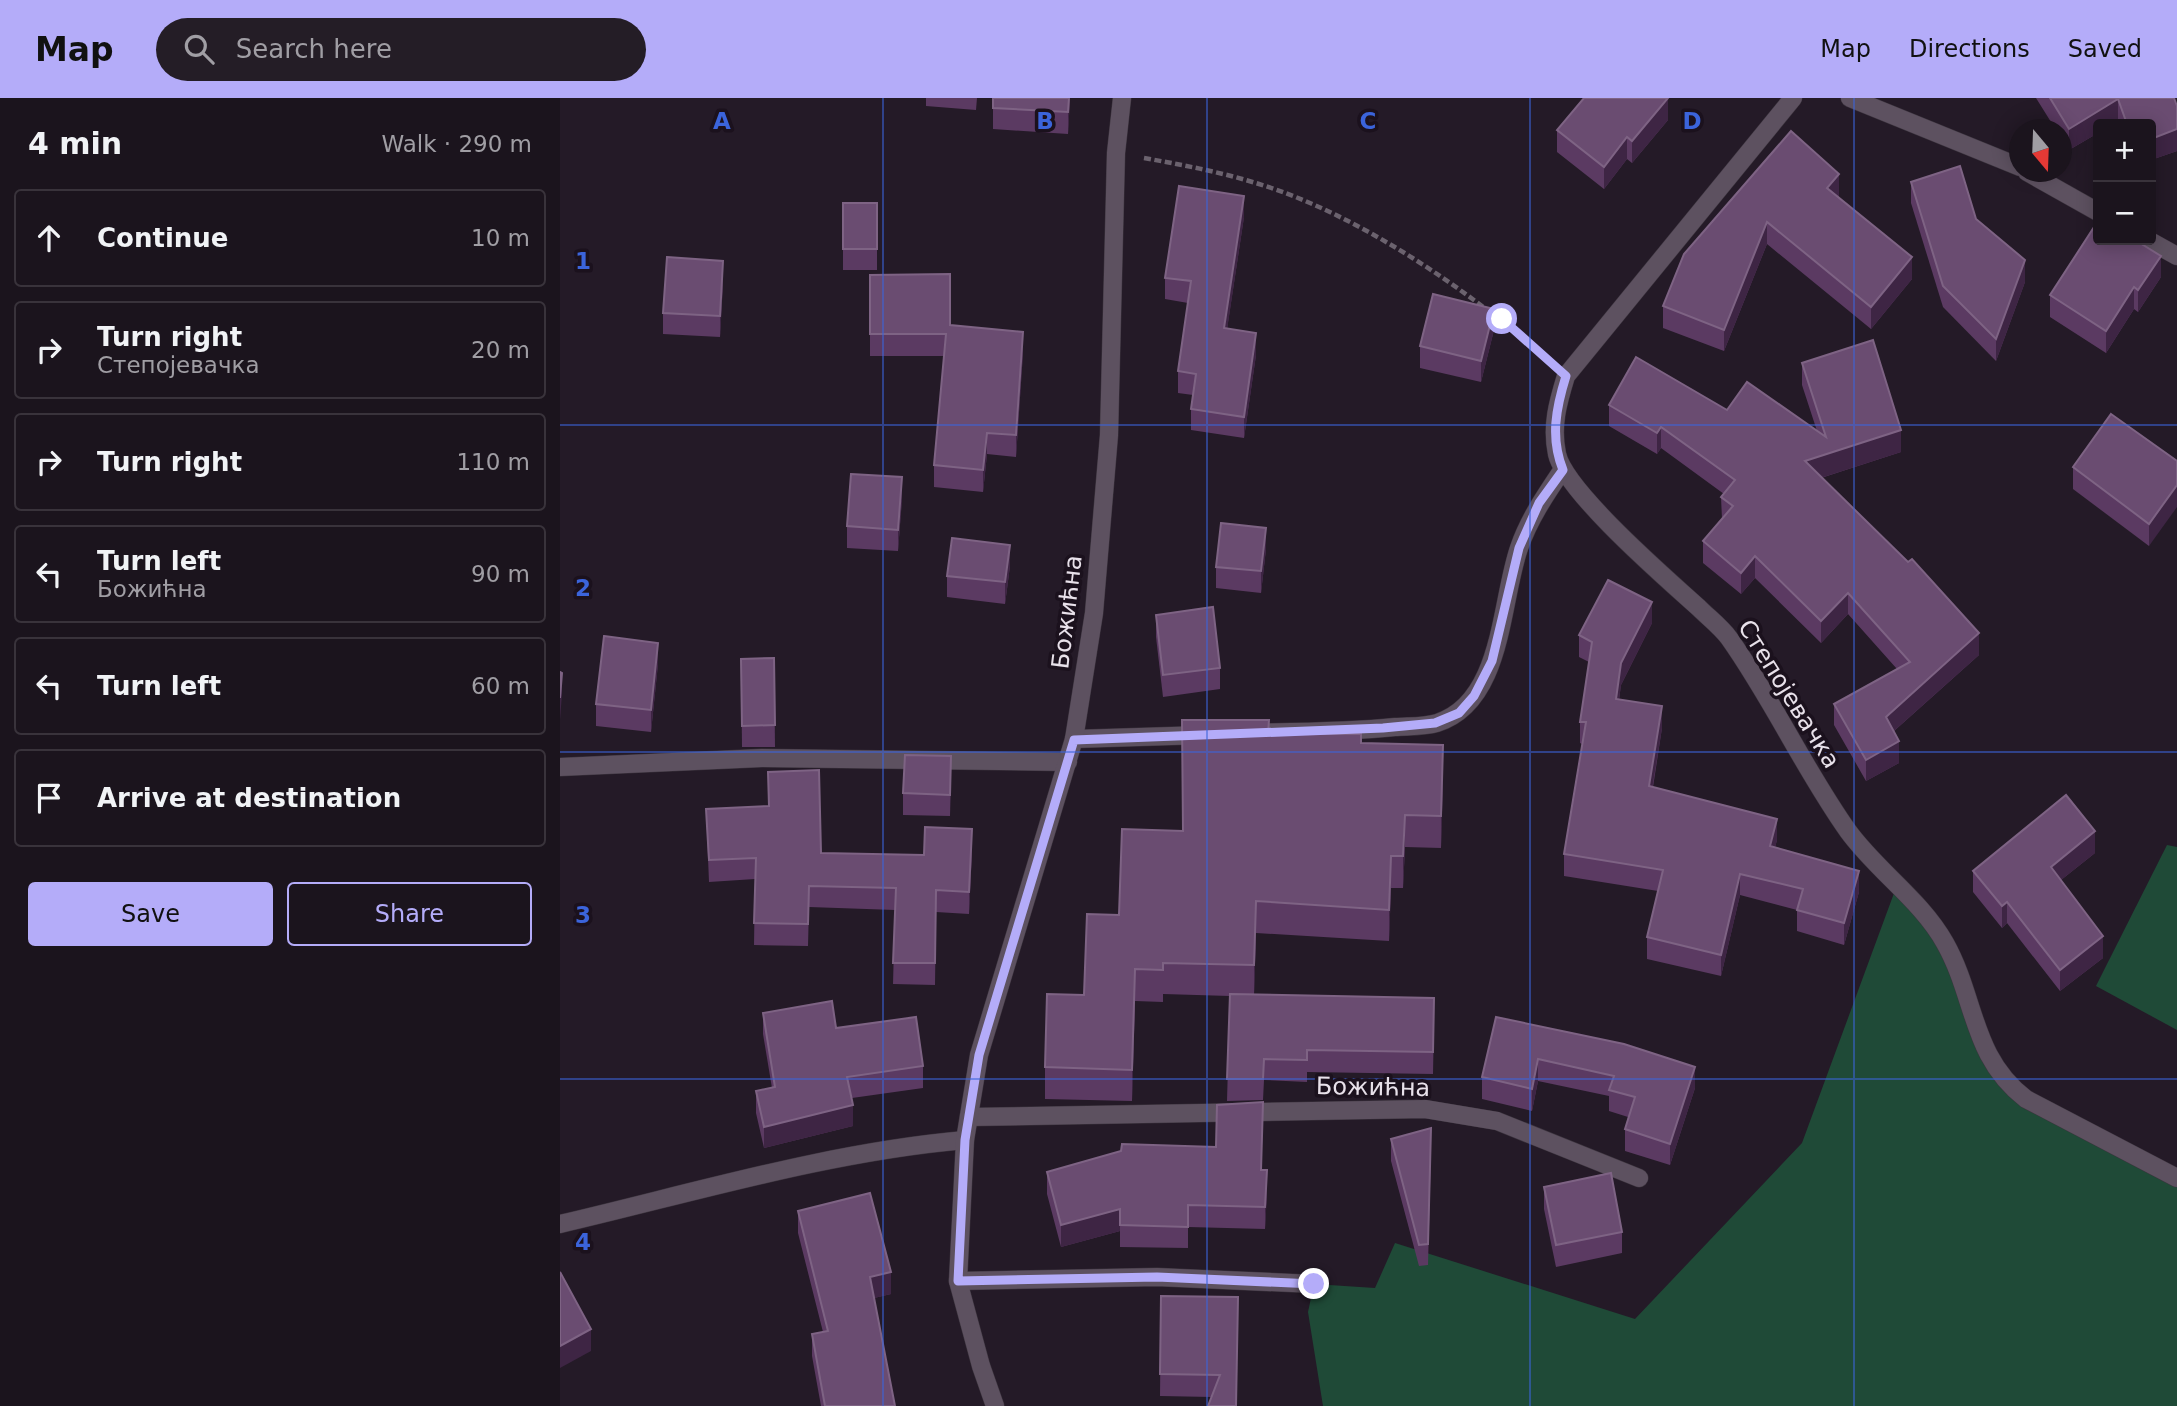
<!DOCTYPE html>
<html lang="en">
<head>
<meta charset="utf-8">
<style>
  body { margin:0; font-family:"DejaVu Sans",sans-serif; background:#241d26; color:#f1f3f6 }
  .controls { position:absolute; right:21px; top:21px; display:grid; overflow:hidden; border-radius:7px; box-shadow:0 4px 18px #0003 }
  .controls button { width:63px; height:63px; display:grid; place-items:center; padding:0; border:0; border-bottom:2px solid #39333b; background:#1b141d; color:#f1f3f6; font:35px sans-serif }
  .compass { position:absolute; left:1449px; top:21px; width:63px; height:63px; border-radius:50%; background:#1b141d; box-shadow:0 4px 18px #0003; rotate:161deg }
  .stop { position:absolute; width:21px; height:21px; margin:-16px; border:5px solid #b4acf9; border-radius:50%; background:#fff }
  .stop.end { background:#b4acf9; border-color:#fff; box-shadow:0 2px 7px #0008 }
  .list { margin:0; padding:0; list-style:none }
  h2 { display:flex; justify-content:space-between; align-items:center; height:91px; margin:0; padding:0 28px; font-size:30px }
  h2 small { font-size:23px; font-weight:400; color:#a09ea4 }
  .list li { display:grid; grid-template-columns:46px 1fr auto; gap:21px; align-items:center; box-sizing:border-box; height:98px; margin:0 14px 14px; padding:0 14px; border:2px solid #39333b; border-radius:7px }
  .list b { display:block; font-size:26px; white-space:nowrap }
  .list p { margin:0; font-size:23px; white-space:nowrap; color:#a09ea4 }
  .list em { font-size:23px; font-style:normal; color:#a09ea4 }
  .actions { display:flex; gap:14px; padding:21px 28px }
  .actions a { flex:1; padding:16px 0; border:2px solid #b4acf9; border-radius:7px; text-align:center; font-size:24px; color:#b4acf9 }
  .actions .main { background:#b4acf9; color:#111 }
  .icon { flex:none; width:38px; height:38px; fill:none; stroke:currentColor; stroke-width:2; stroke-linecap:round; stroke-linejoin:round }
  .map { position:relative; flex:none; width:1617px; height:1308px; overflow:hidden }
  header { display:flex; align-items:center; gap:42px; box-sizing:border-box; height:98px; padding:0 35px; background:#b4acf9; color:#111 }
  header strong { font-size:33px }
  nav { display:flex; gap:38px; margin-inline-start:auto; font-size:24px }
  .search { width:490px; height:63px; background:#241d26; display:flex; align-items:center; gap:18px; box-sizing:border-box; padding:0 24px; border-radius:38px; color:#a09ea4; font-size:26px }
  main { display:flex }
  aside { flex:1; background:#1b141d }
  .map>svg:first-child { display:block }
</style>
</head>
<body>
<header>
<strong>Map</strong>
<div class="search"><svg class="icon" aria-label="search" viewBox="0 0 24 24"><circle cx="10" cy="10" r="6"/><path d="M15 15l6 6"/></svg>Search here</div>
<nav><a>Map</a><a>Directions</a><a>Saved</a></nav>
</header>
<main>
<aside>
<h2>4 min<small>Walk · 290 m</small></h2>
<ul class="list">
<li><svg class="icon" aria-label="ahead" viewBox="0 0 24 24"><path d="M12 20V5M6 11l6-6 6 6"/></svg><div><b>Continue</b></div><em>10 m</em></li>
<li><svg class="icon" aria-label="right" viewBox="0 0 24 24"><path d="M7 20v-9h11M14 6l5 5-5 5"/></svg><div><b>Turn right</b><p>Степојевачка</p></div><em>20 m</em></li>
<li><svg class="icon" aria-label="right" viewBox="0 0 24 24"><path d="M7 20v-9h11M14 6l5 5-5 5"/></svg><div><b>Turn right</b></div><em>110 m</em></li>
<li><svg class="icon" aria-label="left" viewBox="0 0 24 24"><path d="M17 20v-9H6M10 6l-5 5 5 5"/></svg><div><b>Turn left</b><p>Божићна</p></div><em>90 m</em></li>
<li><svg class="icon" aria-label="left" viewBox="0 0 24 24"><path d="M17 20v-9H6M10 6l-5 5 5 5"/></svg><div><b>Turn left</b></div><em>60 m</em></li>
<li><svg class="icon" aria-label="arrive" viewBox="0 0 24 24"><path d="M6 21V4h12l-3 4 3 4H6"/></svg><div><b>Arrive at destination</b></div></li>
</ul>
<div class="actions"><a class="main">Save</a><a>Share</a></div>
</aside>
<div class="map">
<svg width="1617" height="1308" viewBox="0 0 1617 1308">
  <rect width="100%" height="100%" fill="#241a27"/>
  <g fill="#1f4a37">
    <path d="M1607,747L1617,749V932L1536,888Z"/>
    <path d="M1337,787L1373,827L1447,987L1617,1080V1308H763L748,1214L754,1186L815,1190L835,1145L1075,1221L1242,1045Z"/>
  </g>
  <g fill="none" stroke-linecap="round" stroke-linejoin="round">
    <defs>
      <g id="minor">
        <path d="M1233,0L1006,278C998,304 991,328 997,356C1005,393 1107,481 1139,510C1149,520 1161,529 1169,540C1213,602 1244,671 1288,733C1317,773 1361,802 1385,845C1416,900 1411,959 1466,1001L1617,1080"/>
        <path d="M1290,0L1460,69"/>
        <path d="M1467,74L1538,114"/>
        <path d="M1588,142L1617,158"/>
        <path d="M686,635C735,634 785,634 835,629C848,628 864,629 877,625C943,604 940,505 959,450C969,421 986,396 1003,371"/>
        <path d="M514,641L644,637"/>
        <path d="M0,669L202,660L508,664"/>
        <path d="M409,1019L865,1011L937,1023L1079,1080"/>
        <path d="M0,1126C133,1095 268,1054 405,1042"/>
        <path d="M398,1183L597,1179L754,1186"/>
        <path d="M435,1308L421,1268L398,1183L405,1042L419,957L514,641L534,515L549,337L556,55L562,0"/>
      </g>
    </defs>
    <use href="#minor" stroke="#3d353f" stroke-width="19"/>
    <path stroke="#6b626e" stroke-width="4.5" stroke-dasharray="7 3.5" stroke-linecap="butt" d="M584,60C623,67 661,74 699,86C797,116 908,191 984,259"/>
    <use href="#minor" stroke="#5d5160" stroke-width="18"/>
  </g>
  <g fill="#5b3a62">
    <path d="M366,0H417L416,12L366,8Z"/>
    <path d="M510,0L508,36L433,31V10Z"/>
    <path d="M1476,0H1614L1617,8V53L1591,62V26H1560L1558,22L1538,26V35L1509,52L1502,40V32H1496Z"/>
    <path d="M1108,22L1072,65L1067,61L1044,91L997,54V32Z"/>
    <path d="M1351,84L1416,121L1465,184L1436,263L1383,209L1351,105Z"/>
    <path d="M1279,98L1278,99L1352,181L1311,231L1207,146L1164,253L1103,230V208L1124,156Z"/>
    <rect x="283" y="105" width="34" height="67"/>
    <path d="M684,119L667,231L696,257L684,340L631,332V311L633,297L618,295V273L628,205L605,201V180Z"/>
    <path d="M310,177L390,227L463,255L456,359L427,356L423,394L374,389V367L384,258H310Z"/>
    <path d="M1601,179L1578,214L1574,211L1546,255L1490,219V197Z"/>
    <path d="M163,185L160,239L103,236V215Z"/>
    <path d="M934,232L921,284L860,270V248Z"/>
    <path d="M1242,265L1341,354L1261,380L1419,557L1334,633L1339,665L1306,683L1274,627V606L1337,571L1288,516L1261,545L1195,480L1181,496L1143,465V443L1162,421L1161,399L1164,396L1101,350L1097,356L1049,328V307L1167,312L1257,333L1242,287Z"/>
    <path d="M1617,363L1589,448L1513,391V369Z"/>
    <path d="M342,401L338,453L287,450V428Z"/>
    <path d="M706,451L701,495L656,490V469Z"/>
    <path d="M450,468L445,506L387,499V478Z"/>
    <path d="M596,517L660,570V591L603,599L596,539Z"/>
    <path d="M1092,525L1061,587L1059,602L1102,630L1093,689L1217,742L1215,749L1299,794L1284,847L1237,833V812L1180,797L1161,878L1087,861V839L1098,793L1004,778V756L1022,646L1020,645V624L1029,564L1019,559V537Z"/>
    <path d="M214,560L215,649H182L181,561Z"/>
    <path d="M98,566L91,634L36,628V606Z"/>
    <path d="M709,636L801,645L883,679L881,750L845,749L843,790H831L829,843L696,835L694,897L874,922L873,976L747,974V984L704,982L703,1002L667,1003L670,898L603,896V904L575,903L572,1003L485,1001V969L524,897L559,817L623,733Z"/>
    <path d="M208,674L261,755L364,757L412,753L409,816L376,814L375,887L333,886L335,812L249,809L248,848L194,847L195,781L149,784L146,711L208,708Z"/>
    <path d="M391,680L390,718L343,717V695Z"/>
    <path d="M1535,755L1501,782L1543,860L1500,893L1447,825L1442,830L1413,794V773Z"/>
    <path d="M203,915L276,930L363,968V990L292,1000L293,1028L204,1050L196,1015V993L212,990L203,936Z"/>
    <path d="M936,919L1135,990L1110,1067L1065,1053V1031L1068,1019L1049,1013V998L978,983L972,1013L922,1001V979Z"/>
    <path d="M703,1025L701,1072L707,1094L705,1131L628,1129V1150L560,1149V1133L501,1149L487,1096V1074L656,1049Z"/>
    <path d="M831,1041L871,1052L868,1167L859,1168L831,1063Z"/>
    <path d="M984,1089L1062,1134V1155L996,1169L984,1111Z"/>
    <path d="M238,1113L331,1196L314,1200L335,1308H261L252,1258V1236L263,1234L238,1135Z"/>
    <path d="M601,1198L678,1199L676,1308L652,1299L600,1298Z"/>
  </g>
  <g fill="#3e2544">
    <path d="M509,0H510L508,36V14Z"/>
    <path d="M1108,0V22L1072,65V43Z"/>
    <path d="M1558,1V22L1552,26H1538V35L1509,52V31Z"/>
    <path d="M1617,31V53L1591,62V41Z"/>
    <path d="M1067,39V61L1044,91V69Z"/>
    <path d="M1279,76V98L1267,112V90Z"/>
    <path d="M684,98V119L664,252V230Z"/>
    <path d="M1207,124V146L1164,253V232Z"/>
    <path d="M1601,158V179L1578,214V192Z"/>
    <path d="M1352,159V181L1311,231V209Z"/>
    <path d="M1465,162V184L1436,263V241Z"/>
    <path d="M163,163V185L160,239V218Z"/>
    <path d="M1574,189V211L1546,255V233Z"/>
    <path d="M934,211V232L921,284V263Z"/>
    <path d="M463,234V255L456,359V337Z"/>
    <path d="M696,235V257L684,340V319Z"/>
    <path d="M1101,329V350L1097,356V335Z"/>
    <path d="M1341,332V354L1245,385V363Z"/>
    <path d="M427,335V356L423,394V372Z"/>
    <path d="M342,379V401L338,453V432Z"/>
    <path d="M1617,387V409L1589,448V426Z"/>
    <path d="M706,430V451L701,495V473Z"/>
    <path d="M450,447V468L445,506V484Z"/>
    <path d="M1195,458V480L1181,496V475Z"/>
    <path d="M1288,495V516L1261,545V523Z"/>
    <path d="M1092,504V525L1061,587L1056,623V601L1061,565Z"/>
    <path d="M1419,535V557L1326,640V619Z"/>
    <path d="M98,545V566L91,634V612Z"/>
    <path d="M2,575V596L0,622V600Z"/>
    <path d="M1102,608V630L1089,710V688Z"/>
    <path d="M1339,643V665L1306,683V662Z"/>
    <path d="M883,647V679L881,750V718Z"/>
    <path d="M845,717V749L843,790V758Z"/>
    <path d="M1217,721V742L1210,769V748Z"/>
    <path d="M412,731V753L409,816V794Z"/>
    <path d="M1535,733V755L1491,790V769Z"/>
    <path d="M831,758V790L829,843V812Z"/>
    <path d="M1299,773V794L1284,847V825Z"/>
    <path d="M1180,776V797L1161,878V857Z"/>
    <path d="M696,803V835L694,898V867Z"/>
    <path d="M1447,804V825L1442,830V808Z"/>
    <path d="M1543,838V860L1500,893V872Z"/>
    <path d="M575,871V903L572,1003V972Z"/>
    <path d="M978,961V983L972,1013V991Z"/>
    <path d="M1135,969V990L1110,1067V1046Z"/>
    <path d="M293,1007V1028L204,1050V1029Z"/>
    <path d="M707,1072V1094L705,1131V1109Z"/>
    <path d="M560,1111V1133L501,1149V1127Z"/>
    <path d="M331,1174V1196L310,1201V1179Z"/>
    <path d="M31,1231V1253L0,1270V1248Z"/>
  </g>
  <g fill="#6a4c71" stroke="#7e6384" stroke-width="2">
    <path d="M433,0H509L508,14L433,10Z"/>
    <path d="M1024,0H1108L1072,43L1067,39L1044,69L997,32Z"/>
    <path d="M1490,0H1614L1617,8V31L1591,41V26H1567L1558,1L1509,31Z"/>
    <path d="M1231,33L1279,76L1267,90L1352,159L1311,209L1207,124L1164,232L1103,208L1124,156Z"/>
    <path d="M1400,68L1416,121L1465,162L1436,241L1383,188L1351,84Z"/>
    <path d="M619,88L684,98L664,230L696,235L684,319L631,311L636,276L618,273L631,183L605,180Z"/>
    <rect x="283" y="105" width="34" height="46"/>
    <path d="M1538,123V142H1575L1601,158L1578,192L1574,189L1546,233L1490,197Z"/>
    <path d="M107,159L163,163L160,218L103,215Z"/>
    <path d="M390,176V227L463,234L456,337L427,335L423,372L374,367L386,236H310V177Z"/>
    <path d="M873,196L934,211L921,263L860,248Z"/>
    <path d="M1313,242L1341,332L1245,363L1348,464L1352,461L1419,535L1326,619L1339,643L1306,662L1274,606L1350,564L1288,495L1261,523L1195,458L1181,475L1143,443L1173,408L1161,399L1175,382L1101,329L1097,335L1049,307L1076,259L1167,312L1187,284L1266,339L1242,265Z"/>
    <path d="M1551,316L1617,363V387L1589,426L1513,369Z"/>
    <path d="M291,376L342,379L338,432L287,428Z"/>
    <path d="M661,425L706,430L701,473L656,469Z"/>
    <path d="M392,440L450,447L445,484L387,478Z"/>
    <path d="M1048,482L1092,504L1061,565L1056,601L1102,608L1089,688L1217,721L1210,748L1299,773L1284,825L1237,812L1243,791L1180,776L1161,857L1087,839L1103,772L1004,756L1026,624H1020L1032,544L1019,537Z"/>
    <path d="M653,509L660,570L603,577L596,517Z"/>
    <path d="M44,538L98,545L91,612L36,606Z"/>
    <path d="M214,560L215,627L182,628L181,561Z"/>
    <path d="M0,574L2,575L0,600Z"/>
    <path d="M622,622H709L708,636H801V645L883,647L881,718L845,717L843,758H831L829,812L696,803L694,867L603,865V872L575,871L572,972L485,969L487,896L524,897L527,816L559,817L562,731L623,733Z"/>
    <path d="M345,657L391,658L390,697L343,695Z"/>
    <path d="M259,672L261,755L364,757L365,729L412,731L409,794L376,792L375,865H333L336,790L249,788L248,826L194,825L196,760L149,762L146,711L209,708L208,674Z"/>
    <path d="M1506,697L1535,733L1491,769L1543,838L1500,872L1447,804L1442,808L1413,773Z"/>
    <path d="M670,896L874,900L873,954L747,952V962L704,961L703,981H667Z"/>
    <path d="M272,903L276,930L356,919L363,968L287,979L293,1007L204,1029L196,993L215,989L203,915Z"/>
    <path d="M936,919L1064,946L1135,969L1110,1046L1065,1031L1075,999L1049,992L1054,978L978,961L972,991L922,979Z"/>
    <path d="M703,1004L701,1072H707L705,1109L628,1107V1129L560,1127V1111L501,1127L487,1074L561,1053L562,1046L656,1049L657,1007Z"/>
    <path d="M871,1030L868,1146L859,1147L831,1041Z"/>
    <path d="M1051,1075L1062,1134L996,1147L984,1089Z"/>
    <path d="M310,1095L331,1174L310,1179L335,1308H265L252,1236L268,1233L238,1113Z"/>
    <path d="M0,1174L31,1231L0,1248Z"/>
    <path d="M601,1198L678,1199L676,1308H648L660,1277L600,1276Z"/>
  </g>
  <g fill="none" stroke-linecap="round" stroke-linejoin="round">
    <path stroke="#b4acf9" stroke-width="9" d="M754,1186L597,1179L398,1183L405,1042L419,957L514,642L823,630L875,625L899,615L914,598L932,563L959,450L979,405L1003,372C990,340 996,310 1006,278L942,221"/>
  </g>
  <path fill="none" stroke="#3b64db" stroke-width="2" stroke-opacity="0.55" d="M323,0V1308M647,0V1308M970,0V1308M1294,0V1308M0,327H1617M0,654H1617M0,981H1617"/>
  <g text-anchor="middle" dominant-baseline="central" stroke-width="7" stroke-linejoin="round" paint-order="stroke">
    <g font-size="24" fill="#e8e1ea" stroke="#1b111d">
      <text transform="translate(507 514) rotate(-83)">Божићна</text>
      <text transform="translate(1229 596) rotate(58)">Степојевачка</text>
      <text transform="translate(813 989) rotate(1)">Божићна</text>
    </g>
  </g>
  <g font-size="23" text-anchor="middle" font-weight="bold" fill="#3b64db" stroke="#1b111d" stroke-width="7" stroke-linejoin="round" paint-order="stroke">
    <text x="162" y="31">A</text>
    <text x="485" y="31">B</text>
    <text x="808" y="31">C</text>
    <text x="1132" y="31">D</text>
    <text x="23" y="171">1</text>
    <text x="23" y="498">2</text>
    <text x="23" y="825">3</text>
    <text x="23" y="1152">4</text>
  </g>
</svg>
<div class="controls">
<button>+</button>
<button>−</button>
</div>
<svg class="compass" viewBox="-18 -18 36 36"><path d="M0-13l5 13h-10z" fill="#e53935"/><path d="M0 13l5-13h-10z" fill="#a09ea4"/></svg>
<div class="stop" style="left:942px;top:221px"></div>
<div class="stop end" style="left:754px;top:1186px"></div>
</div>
</main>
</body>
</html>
